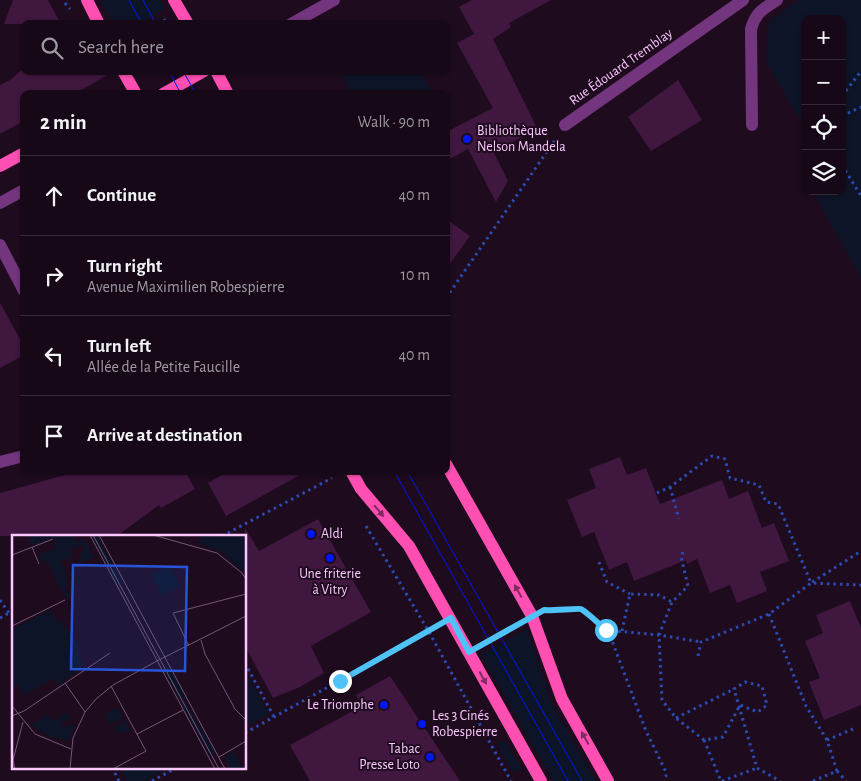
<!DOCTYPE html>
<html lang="en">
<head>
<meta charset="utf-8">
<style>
  body { margin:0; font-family:"Alegreya Sans",sans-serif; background:#231623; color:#f1f3f6 }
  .controls { position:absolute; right:15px; top:15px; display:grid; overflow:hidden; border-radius:10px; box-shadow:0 1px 4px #0004 }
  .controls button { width:45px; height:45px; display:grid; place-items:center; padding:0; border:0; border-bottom:1px solid #352935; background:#160816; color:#f1f3f6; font:25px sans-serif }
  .stop { position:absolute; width:15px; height:15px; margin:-11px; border:4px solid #4fc3f7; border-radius:50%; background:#fff }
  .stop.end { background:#4fc3f7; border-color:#fff; box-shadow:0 1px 5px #0008 }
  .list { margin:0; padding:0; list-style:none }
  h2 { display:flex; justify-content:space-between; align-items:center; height:65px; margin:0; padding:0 20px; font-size:21px }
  h2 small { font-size:16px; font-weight:400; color:#9e9aa1 }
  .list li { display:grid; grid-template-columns:32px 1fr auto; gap:15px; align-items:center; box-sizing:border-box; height:80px; padding:0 20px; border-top:1px solid #352935 }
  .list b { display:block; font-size:19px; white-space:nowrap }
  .list p { margin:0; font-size:16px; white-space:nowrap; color:#9e9aa1 }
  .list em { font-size:16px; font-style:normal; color:#9e9aa1 }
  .icon { flex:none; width:28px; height:28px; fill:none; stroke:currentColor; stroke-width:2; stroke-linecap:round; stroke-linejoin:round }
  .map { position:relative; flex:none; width:861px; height:781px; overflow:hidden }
  .search { position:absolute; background:#160816; box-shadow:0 1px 4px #0004; left:20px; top:20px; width:430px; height:55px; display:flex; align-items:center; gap:12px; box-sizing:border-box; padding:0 18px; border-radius:10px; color:#9e9aa1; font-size:19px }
  .panel { position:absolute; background:#160816; box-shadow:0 1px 4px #0004; left:20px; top:90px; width:430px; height:385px; border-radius:10px }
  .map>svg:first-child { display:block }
</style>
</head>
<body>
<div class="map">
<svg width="861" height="781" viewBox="0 0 861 781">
  <rect width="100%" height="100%" fill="#1e0b1e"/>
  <g fill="#0e1428">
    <path d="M100,0H160L165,9L140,24H113Z"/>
    <path d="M798,0H861V278L813,191H842V19H805V129L767,63L769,22Z"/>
    <path d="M339,71H420L433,94H352Z"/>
    <path d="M527,629L552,704L596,781H553L481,654Z"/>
    <path d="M245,670L269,714L245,727Z"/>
    <path d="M504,740L522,769L513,773L497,744Z"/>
    <path d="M119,767H170L145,781H127Z"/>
  </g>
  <g fill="#3f173f">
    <path d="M13,0H48L61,24H4Z"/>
    <path d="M472,0H551L509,23L511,27L493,39L537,128L494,153L508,181L496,202L468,149L446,161V132L493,108L457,43L474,34L459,7Z"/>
    <path d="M24,68V71H114L75,94H24V121L0,134V85L10,80Z"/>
    <path d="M678,80L702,120L651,151L628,117Z"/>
    <path d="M446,219L470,236L446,269Z"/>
    <path d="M0,303L24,346V355L0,368Z"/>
    <path d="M620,457L627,475L646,468L660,504L722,480L729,499L748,491L762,528L774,523L789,561L760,572L767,591L737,603L730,585L710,593L697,559L687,564L686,560L634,581L627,562L609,570L594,532L582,537L567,500L596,488L589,469Z"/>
    <path d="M79,471H185L195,489L161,508L159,505L117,536H0V493Z"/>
    <path d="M229,471H307L226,516L208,483Z"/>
    <path d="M318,519L371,612L311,646L324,673L300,687L273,698L245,646V528L259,551Z"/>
    <path d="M850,601L861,628V705L824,720L809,682L820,678L805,641L823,633L816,615Z"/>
    <path d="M390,676L460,781H310L290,745L362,706L356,695Z"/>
  </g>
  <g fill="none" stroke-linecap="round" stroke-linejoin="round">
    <g stroke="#2a4cb1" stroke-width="3" stroke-dasharray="2.5 4" stroke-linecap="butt">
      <path d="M65,3L70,9"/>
      <path d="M158,24L167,19"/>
      <path d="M842,96L861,71"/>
      <path d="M842,116L861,107"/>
      <path d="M842,165L861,196"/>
      <path d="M446,298L555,140"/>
      <path d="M670,487L679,519"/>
      <path d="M657,493L670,487L712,456L725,459L730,478L759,485L766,502L778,504L811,583L861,551"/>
      <path d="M366,526L429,632L511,781"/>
      <path d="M222,536L332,478"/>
      <path d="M683,552L681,557L688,586L672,602L659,635L662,700L676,718L704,740L723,737L740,705L758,712L767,705L762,686L745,682L734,689L757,768L780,781"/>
      <path d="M599,562L607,582L630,594"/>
      <path d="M0,600L9,613"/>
      <path d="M548,610H562L575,608L580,609L606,630L659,635L701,642"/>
      <path d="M769,614L806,706L827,740"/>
      <path d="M0,618L9,613L14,616"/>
      <path d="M616,631L611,638L646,731L666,772V776L663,778"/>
      <path d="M622,631L630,594L659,595L672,602"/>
      <path d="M484,643L518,624"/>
      <path d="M698,656L701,642L769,614L811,583L861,585"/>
      <path d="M245,663L274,717"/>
      <path d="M676,718L734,689"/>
      <path d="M245,733L435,628"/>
      <path d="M704,740L721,781"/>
      <path d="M112,767L119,781"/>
      <path d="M837,771L827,740L853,729"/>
      <path d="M152,781L178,767"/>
      <path d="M722,781L757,768"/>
      <path d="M813,781L837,771L846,781"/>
    </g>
    <g stroke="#73357e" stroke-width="12">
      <path d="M291,24L334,0"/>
      <path d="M565,125L743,0"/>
      <path d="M752,125L751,29C756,12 763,9 777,0"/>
      <path d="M0,203L24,190"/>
      <path d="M0,245L24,291"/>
      <path d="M0,462L24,456"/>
    </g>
    <g stroke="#ff4fb3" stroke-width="12">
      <path d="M87,0L99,24"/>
      <path d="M174,0L188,24"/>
      <path d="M123,71L136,94"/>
      <path d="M216,71L228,94"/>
      <path d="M163,94L204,71"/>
      <path d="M0,166L24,153"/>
      <path d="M446,464L532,616L562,699L608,781"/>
      <path d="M351,471L361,489L409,546L541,781"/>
    </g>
    <g stroke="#0016f3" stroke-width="1">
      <path d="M129,0L142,24"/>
      <path d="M143,0L156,24"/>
      <path d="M169,71L181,94"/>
      <path d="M183,71L196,94"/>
      <path d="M394,471L568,781"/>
      <path d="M407,471L582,781"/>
    </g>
  </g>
  <defs><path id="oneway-solid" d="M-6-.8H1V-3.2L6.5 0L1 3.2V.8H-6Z" transform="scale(1.25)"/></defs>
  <g fill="#832a61">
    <use href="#oneway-solid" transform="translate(379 511) rotate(50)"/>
    <use href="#oneway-solid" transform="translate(518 591) rotate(-119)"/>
    <use href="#oneway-solid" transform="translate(483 678) rotate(61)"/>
    <use href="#oneway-solid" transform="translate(585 738) rotate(-119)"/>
  </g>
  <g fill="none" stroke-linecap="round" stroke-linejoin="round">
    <path stroke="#4fc3f7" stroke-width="6" d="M340,681L451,618L469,652L544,610C551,611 578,608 581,609C588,613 599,624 606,630"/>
  </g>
  <g fill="#0016f3" stroke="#1e0b1e" stroke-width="2">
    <circle cx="467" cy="139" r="5"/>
    <circle cx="311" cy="534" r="5"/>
    <circle cx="330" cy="558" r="5"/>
    <circle cx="384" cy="705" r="5"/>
    <circle cx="422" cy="724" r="5"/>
    <circle cx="430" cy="757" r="5"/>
  </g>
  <g text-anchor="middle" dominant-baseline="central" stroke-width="4" stroke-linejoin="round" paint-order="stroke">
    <g font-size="14" fill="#fbc8ff" stroke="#1e0b1e">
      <text transform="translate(621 67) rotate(-35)">Rue Édouard Tremblay</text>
    </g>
    <g font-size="14" fill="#fbc8ff" stroke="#1e0b1e" text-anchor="start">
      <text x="477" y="131">Bibliothèque<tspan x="477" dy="16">Nelson Mandela</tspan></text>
      <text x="321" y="534">Aldi</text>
      <text x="330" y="574" text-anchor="middle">Une friterie<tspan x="330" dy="16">à Vitry</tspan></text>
      <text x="374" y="705" text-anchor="end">Le Triomphe</text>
      <text x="432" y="716">Les 3 Cinés<tspan x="432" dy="16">Robespierre</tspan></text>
      <text x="420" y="749" text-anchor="end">Tabac<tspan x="420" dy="16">Presse Loto</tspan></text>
    </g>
  </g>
  <g transform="translate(12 535)">
    <rect width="234" height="234" fill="#1e0b1e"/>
    <path d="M15,0H61L65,7L72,4L82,22L63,29L70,22L67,17L71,18L72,12L68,9L67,12H59V24H51L49,27L54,40L55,51L51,55L59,59L53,63L36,27L31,28L26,21L44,13L41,3L20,10ZM79,0H85L111,48L105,51ZM189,0H234V39L210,17L187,8ZM157,31L168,51L150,61L139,40ZM39,75L46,88L50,87L56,97L59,96L67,112L65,114L71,131L47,151L42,143L12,160L6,149L0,152V94ZM157,131L174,163L168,166L151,134ZM173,166L203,217L198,220L169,168ZM107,172L111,182L106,190L105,186L98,188L93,179ZM55,178L58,183L49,188L51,193L63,189L57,206L37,201L20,190L36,179L40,186ZM112,185L119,195L106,199L101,191H108ZM222,217L231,234H219L213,222Z" fill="#0e1428"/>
    <path fill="none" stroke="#765778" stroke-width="1" d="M78,0L203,234M81,0L207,234M87,0L213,234M141,0L205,18L230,38L234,44M20,12L27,29M0,20L41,4M0,91L53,65M189,105L193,119L223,174L234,185M177,111L161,78L234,59M145,126L234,81M53,148L73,177M99,151L134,216L101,234M0,171L23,199L59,214M0,181L12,176L98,118M125,199L171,175M207,222L234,206M3,234L1,225L11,187M58,234L61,203L73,177L84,164L101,150L145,126"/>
    <path fill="#2854da" fill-opacity="0.15" stroke="#2854da" stroke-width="2.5" d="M61,30L175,32L173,136L59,134Z"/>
    <rect width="234" height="234" fill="none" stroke="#fbc8ff" stroke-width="2.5"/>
  </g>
</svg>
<div class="controls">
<button>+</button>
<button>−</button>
<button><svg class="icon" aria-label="locate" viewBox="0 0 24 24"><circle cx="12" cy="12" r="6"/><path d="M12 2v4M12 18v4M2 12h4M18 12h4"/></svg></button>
<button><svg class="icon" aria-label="layers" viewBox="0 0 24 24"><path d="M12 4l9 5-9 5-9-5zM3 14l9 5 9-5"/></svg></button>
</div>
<div class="stop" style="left:606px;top:630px"></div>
<div class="stop end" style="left:340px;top:681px"></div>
<div class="search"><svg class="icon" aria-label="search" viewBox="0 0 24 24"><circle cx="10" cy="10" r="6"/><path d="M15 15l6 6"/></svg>Search here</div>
<section class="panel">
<h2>2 min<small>Walk · 90 m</small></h2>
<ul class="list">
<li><svg class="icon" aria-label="ahead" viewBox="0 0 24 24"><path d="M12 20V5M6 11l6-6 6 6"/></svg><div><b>Continue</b></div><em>40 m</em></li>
<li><svg class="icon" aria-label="right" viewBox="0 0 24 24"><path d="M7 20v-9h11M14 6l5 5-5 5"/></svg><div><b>Turn right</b><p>Avenue Maximilien Robespierre</p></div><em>10 m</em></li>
<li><svg class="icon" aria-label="left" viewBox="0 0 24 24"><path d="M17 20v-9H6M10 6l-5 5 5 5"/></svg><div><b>Turn left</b><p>Allée de la Petite Faucille</p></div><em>40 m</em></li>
<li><svg class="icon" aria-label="arrive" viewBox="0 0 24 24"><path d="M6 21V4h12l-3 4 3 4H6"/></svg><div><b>Arrive at destination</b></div></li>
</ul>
</section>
</div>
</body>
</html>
